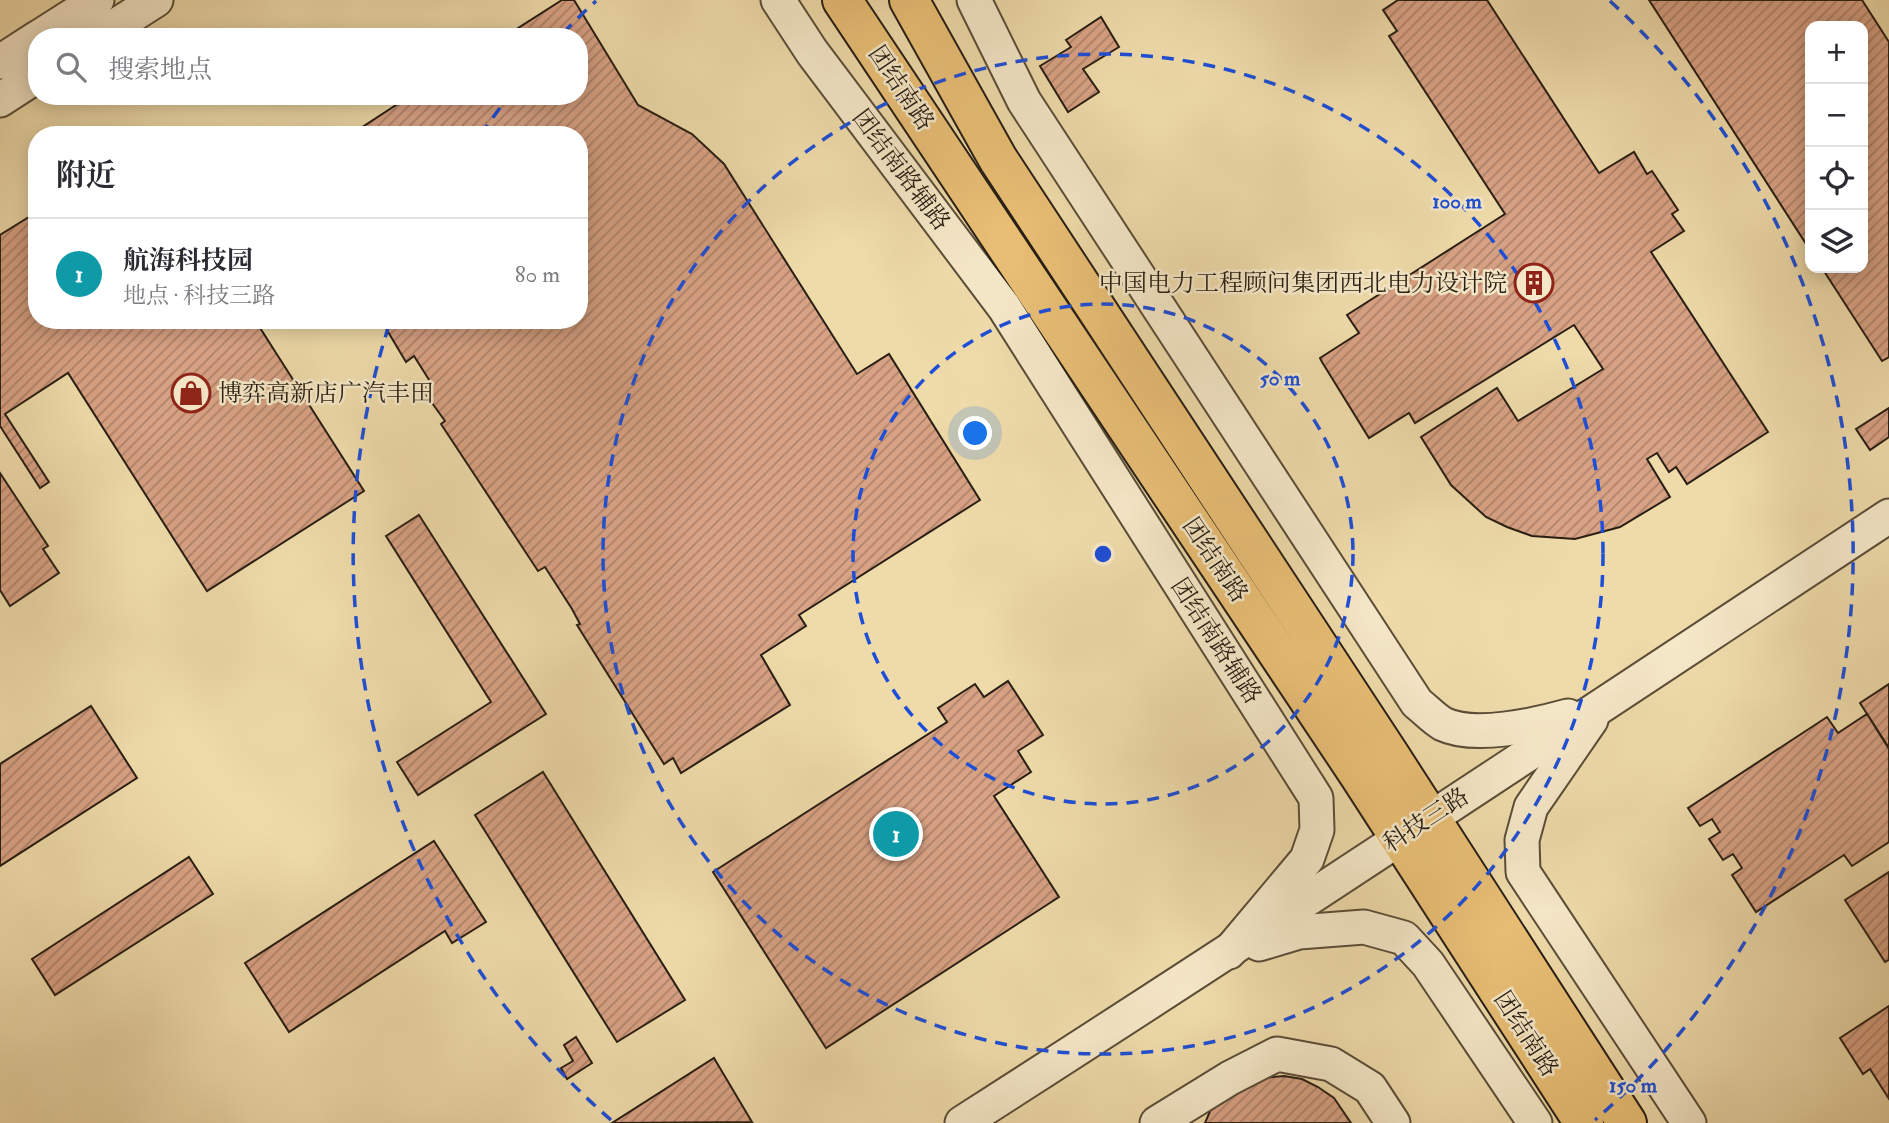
<!DOCTYPE html>
<html lang="zh">
<head>
<meta charset="utf-8">
<style>
  body { margin:0; font-family:"IM FELL Double Pica","Noto Serif SC",serif; background:#f7f7f7; color:#2b2b33 }
  .controls { position:absolute; right:21px; top:21px; display:grid; overflow:hidden; border-radius:14px; box-shadow:0 4px 18px #0003 }
  .controls button { width:63px; height:63px; display:grid; place-items:center; padding:0; border:0; border-bottom:2px solid #e1e1e2; background:#fff; color:#2b2b33; font:35px sans-serif }
  .you { position:absolute; left:976px; top:434px; width:24px; height:24px; margin:-18px; border:5px solid #fff; border-radius:50%; background:#1a73e8; box-shadow:0 0 0 10px #1a73e833 }
  .badge { display:grid; place-items:center; width:46px; height:46px; border-radius:50%; background:#b45309; color:#fff; font-size:23px; font-weight:700 }
  .pin { position:absolute; translate:-50% -50%; border:4px solid #fff; box-shadow:0 2px 7px #0006 }
  .list { margin:0; padding:0; list-style:none }
  h2 { display:flex; justify-content:space-between; align-items:center; height:91px; margin:0; padding:0 28px; font-size:30px }
  h2 small { font-size:23px; font-weight:400; color:#7c7c81 }
  .list li { display:grid; grid-template-columns:46px 1fr auto; gap:21px; align-items:center; box-sizing:border-box; height:112px; padding:0 28px; border-top:2px solid #e1e1e2 }
  .list b { display:block; font-size:26px; white-space:nowrap }
  .list p { margin:0; font-size:23px; white-space:nowrap; color:#7c7c81 }
  .list em { font-size:23px; font-style:normal; color:#7c7c81 }
  .icon { flex:none; width:38px; height:38px; fill:none; stroke:currentColor; stroke-width:2; stroke-linecap:round; stroke-linejoin:round }
  .map { position:relative; flex:none; width:1889px; height:1123px; overflow:hidden }
  .search { position:absolute; background:#fff; box-shadow:0 4px 18px #0003; left:28px; top:28px; width:560px; height:77px; display:flex; align-items:center; gap:18px; box-sizing:border-box; padding:0 24px; border-radius:28px; color:#7c7c81; font-size:26px }
  .panel { position:absolute; background:#fff; box-shadow:0 4px 18px #0003; left:28px; top:126px; width:560px; height:203px; border-radius:28px }
  .map>svg:first-child { display:block }
</style>
</head>
<body>
<div class="map">
<svg width="1889" height="1123" viewBox="0 0 1889 1123">
  <defs>
    <pattern id="building-hatch" width="6" height="6" patternUnits="userSpaceOnUse" patternTransform="scale(1.75)"><rect width="6" height="6" fill="#d8a284"/><path d="M-1 1l2-2M0 6l6-6M5 7l2-2" fill="none" stroke="#af836b"/></pattern>
  </defs>
  <rect width="100%" height="100%" fill="#efdbaa"/>
  <filter id="stains"><feTurbulence type="fractalNoise" baseFrequency=".00286" numOctaves="4"/><feColorMatrix values="0 0 0 0 .2 0 0 0 0 .09 0 0 0 0 .02 0 0 0 .5 -.17"/></filter>
  <radialGradient id="worn" r=".72"><stop offset=".6" stop-color="#630" stop-opacity="0"/><stop offset="1" stop-color="#630" stop-opacity=".3"/></radialGradient>
  <g fill="url(#building-hatch)" stroke="#281e12" stroke-width="2">
    <path d="M562,0H574L638,105L692,134L724,164L857,374L889,354L980,500L799,615L806,626L761,655L790,705L681,773L673,758L664,764L577,625L580,624L572,609L545,567L538,571L441,424L445,421L422,389L431,383L414,356L406,362L381,320H579V135H350L410,96H579V37H504Z"/>
    <path d="M1398,0H1487L1599,173L1634,152L1647,174L1652,171L1678,210L1672,214L1684,231L1651,252L1768,432L1687,484L1676,467L1669,472L1657,453L1647,459L1670,497L1620,527L1575,539L1532,536L1507,527L1486,517L1451,485L1421,437L1497,388L1518,421L1603,369L1574,325L1415,423L1409,413L1369,438L1322,362L1320,358L1359,333L1347,315L1505,214L1389,36L1397,31L1383,10Z"/>
    <path d="M1649,0H1862L1889,42V357L1882,361L1822,268H1863V26H1810V250Z"/>
    <path d="M1101,17L1119,47L1083,69L1099,92L1068,112L1040,66L1071,47L1066,40Z"/>
    <path d="M37,212V320H255L364,491L207,591L68,373L5,414L49,482L40,488L0,426V235Z"/>
    <path d="M1889,408V437L1870,450L1856,429Z"/>
    <path d="M0,473L48,546L43,549L59,573L10,606L0,590Z"/>
    <path d="M419,515L546,714L418,795L397,762L491,702L386,536Z"/>
    <path d="M1008,681L1043,735L1018,751L1031,772L994,796L1059,897L826,1048L713,872L947,722L938,708L975,684L984,697Z"/>
    <path d="M1889,684V748L1860,703Z"/>
    <path d="M91,706L137,778L0,866V764Z"/>
    <path d="M1867,714L1889,749V842L1852,866L1844,855L1756,912L1732,875L1742,868L1733,854L1723,860L1709,839L1720,832L1712,819L1700,826L1688,808L1827,717L1838,733Z"/>
    <path d="M543,772L685,1000L617,1042L475,815Z"/>
    <path d="M434,841L486,922L452,943L445,931L289,1032L245,963Z"/>
    <path d="M189,857L213,894L55,995L32,959Z"/>
    <path d="M1889,872V960L1885,962L1845,900Z"/>
    <path d="M1889,1006V1099L1870,1069L1863,1074L1840,1038Z"/>
    <path d="M576,1037L592,1063L567,1079L561,1068L573,1061L564,1045Z"/>
    <path d="M714,1058L752,1122L612,1123Z"/>
    <path d="M1284,1076L1302,1079L1318,1087L1334,1098L1351,1123H1205L1211,1109L1253,1079Z"/>
  </g>
  <g fill="none" stroke-linecap="round" stroke-linejoin="round">
    <defs>
      <g id="minor">
        <path d="M778,0L812,52L1004,307L1316,798L1317,830L1307,859L1229,952"/>
        <path d="M974,0L1024,101L1417,703C1426,710 1434,719 1443,724C1474,739 1536,725 1568,716"/>
        <path d="M39,37L97,0"/>
        <path d="M98,37L156,0"/>
        <path d="M0,62L37,38"/>
        <path d="M0,100L37,76"/>
        <path d="M1591,720L1531,807L1522,840L1523,872L1689,1123"/>
        <path d="M1259,944L1299,932L1364,927L1404,938L1428,964L1535,1123"/>
        <path d="M962,1123C1273,924 1581,719 1889,516"/>
        <path d="M1157,1123L1230,1078L1277,1054L1331,1064L1370,1088L1393,1123"/>
      </g>
      <g id="major">
        <path d="M842,0L1359,775L1584,1123"/>
        <path d="M909,0L998,159L1389,754L1627,1123"/>
      </g>
    </defs>
    <use href="#minor" stroke="#5a4d38" stroke-width="37"/>
    <use href="#major" stroke="#281e12" stroke-width="42"/>
    <use href="#minor" stroke="#f5e8c8" stroke-width="33"/>
    <use href="#major" stroke="#e8be75" stroke-width="38"/>
  </g>
  <g fill="none" stroke="#1d4ed8" stroke-width="3.5" stroke-dasharray="12 9">
    <circle cx="1103" cy="554" r="250"/>
    <circle cx="1103" cy="554" r="500"/>
    <path d="M611 1120A750 750 0 0 1 390 322M481 135A750 750 0 0 1 508 97M563 33A750 750 0 0 1 596 1M1610 1A750 750 0 0 1 1595 1120"/>
  </g>
  <defs>
    <symbol id="building-ring" viewBox="-11 -11 22 22"><circle r="9.5" fill="#f5e8c8" stroke="#8f2418" stroke-width="1.5"/><path d="M-4-6H4V6H1V3H-1V6H-4ZM-2.5-4.3h1.7v1.8h-1.7ZM.8-4.3h1.7v1.8H.8ZM-2.5-1h1.7V.8h-1.7ZM.8-1h1.7V.8H.8Z" fill="#8f2418"/></symbol>
    <symbol id="shop-ring" viewBox="-11 -11 22 22"><circle r="9.5" fill="#f5e8c8" stroke="#8f2418" stroke-width="1.5"/><path d="M-5-2.5h2.3a2.7 3.5 0 0 1 5.4 0H5L5.5 6h-11ZM-1.5-2.5h3a1.5 2.3 0 0 0-3 0Z" fill="#8f2418"/></symbol>
  </defs>
  <g fill-rule="evenodd">
    <use href="#building-ring" x="1512" y="261" width="44" height="44"/>
    <use href="#shop-ring" x="169" y="371" width="44" height="44"/>
  </g>
  <g text-anchor="middle" dominant-baseline="central" stroke-width="5" stroke-linejoin="round" paint-order="stroke">
    <g font-size="24" fill="#281e12" stroke="#f5e8c8">
      <text transform="translate(901 88) rotate(56)">团结南路</text>
      <text transform="translate(901 170) rotate(53)">团结南路辅路</text>
      <text transform="translate(1215 560) rotate(56)">团结南路</text>
      <text transform="translate(1216 641) rotate(57)">团结南路辅路</text>
      <text transform="translate(1426 820) rotate(-33)">科技三路</text>
      <text transform="translate(1526 1034) rotate(57)">团结南路</text>
    </g>
    <g font-size="24" fill="#281e12" stroke="#f5e8c8" text-anchor="end">
      <text x="1507" y="283">中国电力工程顾问集团西北电力设计院</text>
      <text x="218" y="393" text-anchor="start">博弈高新店广汽丰田</text>
    </g>
  </g>
  <circle cx="1103" cy="554" r="10" fill="#1d4ed8" stroke="#f5e8c8" stroke-width="3.5"/>
  <g font-size="21" text-anchor="middle" font-weight="bold" fill="#1d4ed8" stroke="#f5e8c8" stroke-width="5" stroke-linejoin="round" paint-order="stroke">
    <text x="1457" y="208">100 m</text>
    <text x="1280" y="385">50 m</text>
    <text x="1633" y="1092">150 m</text>
  </g>
  <rect width="100%" height="100%" filter="url(#stains)"/>
  <rect width="100%" height="100%" fill="url(#worn)"/>
</svg>
<div class="controls">
<button>+</button>
<button>−</button>
<button><svg class="icon" aria-label="locate" viewBox="0 0 24 24"><circle cx="12" cy="12" r="6"/><path d="M12 2v4M12 18v4M2 12h4M18 12h4"/></svg></button>
<button><svg class="icon" aria-label="layers" viewBox="0 0 24 24"><path d="M12 4l9 5-9 5-9-5zM3 14l9 5 9-5"/></svg></button>
</div>
<div class="you"></div>
<div class="pin badge" style="left:896px;top:834px;background:#0f9aa8">1</div>
<div class="search"><svg class="icon" aria-label="search" viewBox="0 0 24 24"><circle cx="10" cy="10" r="6"/><path d="M15 15l6 6"/></svg>搜索地点</div>
<section class="panel">
<h2>附近<small></small></h2>
<ul class="list">
<li><span class="badge" style="background:#0f9aa8">1</span><div><b>航海科技园</b><p>地点 · 科技三路</p></div><em>80 m</em></li>
</ul>
</section>
</div>
</body>
</html>
